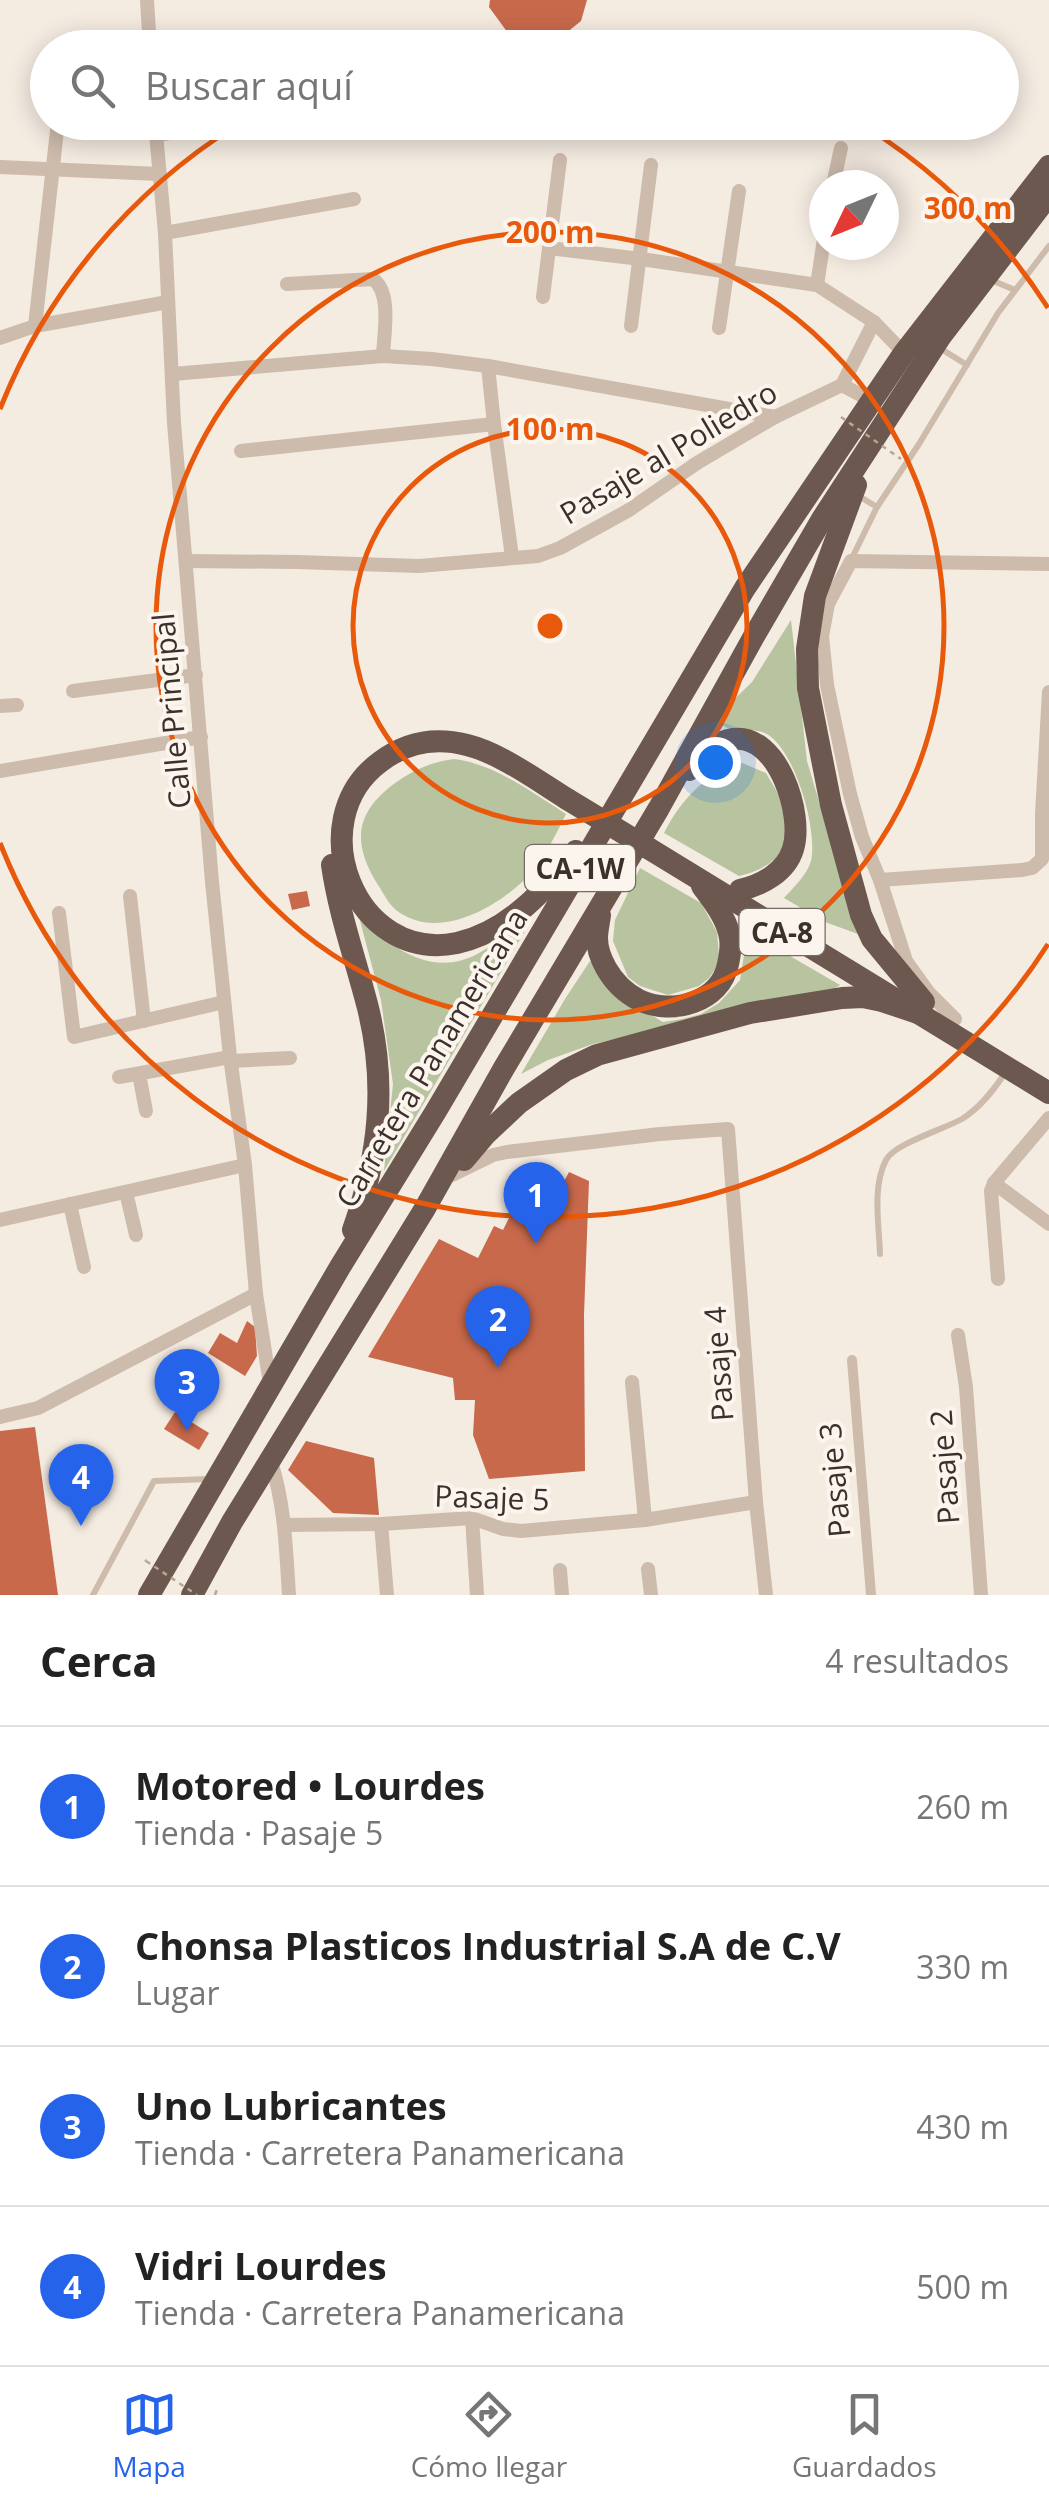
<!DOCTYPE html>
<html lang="es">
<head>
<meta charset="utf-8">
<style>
  body { margin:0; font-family:"Open Sans",sans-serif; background:#f6f6f6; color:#222 }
  .compass { position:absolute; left:809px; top:170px; width:90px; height:90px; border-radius:50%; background:#fff; box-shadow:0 5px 25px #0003; rotate:227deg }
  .you { position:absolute; left:715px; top:762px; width:35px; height:35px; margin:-25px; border:8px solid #fff; border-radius:50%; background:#1a73e8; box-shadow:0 0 0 15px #1a73e833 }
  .badge { display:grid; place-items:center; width:65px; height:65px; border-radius:50%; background:#2563eb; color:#fff; font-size:32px; font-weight:700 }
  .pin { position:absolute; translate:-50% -82px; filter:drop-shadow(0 2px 5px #0008) }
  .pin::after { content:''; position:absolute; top:52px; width:35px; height:30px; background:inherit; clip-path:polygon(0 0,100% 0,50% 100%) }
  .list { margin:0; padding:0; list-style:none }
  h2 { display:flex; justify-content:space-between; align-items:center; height:130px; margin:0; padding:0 40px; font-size:42px }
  h2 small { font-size:32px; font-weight:400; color:#767676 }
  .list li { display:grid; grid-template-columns:65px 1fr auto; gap:30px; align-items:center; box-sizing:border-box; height:160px; padding:0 40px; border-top:2px solid #e0e0e0 }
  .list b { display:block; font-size:38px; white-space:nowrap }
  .list p { margin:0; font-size:32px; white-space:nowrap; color:#767676 }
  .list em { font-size:32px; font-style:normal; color:#767676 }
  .icon { flex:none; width:55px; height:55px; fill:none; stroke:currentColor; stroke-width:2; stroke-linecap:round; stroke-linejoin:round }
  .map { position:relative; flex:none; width:1049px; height:1595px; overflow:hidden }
  .search { position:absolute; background:#fff; box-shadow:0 5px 25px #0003; left:30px; right:30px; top:30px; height:110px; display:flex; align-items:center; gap:25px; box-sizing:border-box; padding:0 35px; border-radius:55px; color:#767676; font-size:38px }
  .sheet { height:770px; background:#fff }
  nav { display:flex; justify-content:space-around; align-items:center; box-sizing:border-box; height:140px; border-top:2px solid #e0e0e0; background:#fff; font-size:28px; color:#767676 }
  nav a { display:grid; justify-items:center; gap:5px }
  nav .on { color:#2563eb }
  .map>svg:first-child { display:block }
</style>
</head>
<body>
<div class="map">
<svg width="1049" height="1595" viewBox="0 0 1049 1595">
  <rect width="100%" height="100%" fill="#f4ebe1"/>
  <g fill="#b8c4a0">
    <path d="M791,620L807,761L858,934L825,922L784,898C793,888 807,875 811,861C818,830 795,748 765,733C753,728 739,732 727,728C725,727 716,720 714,719L752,682Z"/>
    <path d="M454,759C495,764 531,792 566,814C556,834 546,855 531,873C501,906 438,943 396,910C388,903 384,894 378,885C351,842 355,811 398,781C416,769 432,762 454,759Z"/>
    <path d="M740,762L766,773C773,786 785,802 788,816C794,852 769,869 739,876L664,833C681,800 704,775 740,762Z"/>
    <path d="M640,868L701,903L717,932L719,956L716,968L709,978L699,986L668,995L640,986L628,977L613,941L615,920Z"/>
    <path d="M359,917C391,948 433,979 479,953C496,944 509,931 528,926L384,1171L393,1084L381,1000Z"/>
    <path d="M747,936L764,941L840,985L830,992L593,1044L548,1060L521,1074L565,999L590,961L617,995L663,1022L682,1019L701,1014L719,1003L740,980Z"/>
  </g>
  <g fill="#c8694b">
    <path d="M490,0H587L581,21L551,45L511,37L489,7Z"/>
    <path d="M307,891L310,906L292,910L288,894Z"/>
    <path d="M569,1172L589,1181L584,1315L585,1471L489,1479L473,1435L475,1400H455L453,1378L368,1357L439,1239L478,1258L494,1226L503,1230L522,1192L551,1206Z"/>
    <path d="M247,1321L255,1327L257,1356L245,1376L208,1353L220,1333L237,1343Z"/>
    <path d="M175,1412L209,1433L199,1450L164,1429Z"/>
    <path d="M35,1427L58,1595H0V1431Z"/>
    <path d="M306,1441L374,1458L379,1515L333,1513L288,1470Z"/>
  </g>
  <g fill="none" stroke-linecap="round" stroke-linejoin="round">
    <g stroke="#b9a596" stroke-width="2.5" stroke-dasharray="5 5" stroke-linecap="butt">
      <path d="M145,1560L146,1561"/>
      <path d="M215,1595L218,1586"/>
    </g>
    <g stroke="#cdbbac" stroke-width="6">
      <path d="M991,280L1015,290"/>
      <path d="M938,347L967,365"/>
      <path d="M857,495L877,507"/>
      <path d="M851,560L877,507L919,444L998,313L1049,246"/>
      <path d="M880,1254C879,1224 872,1187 886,1160C894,1144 944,1129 962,1119C980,1108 993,1091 1005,1073"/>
      <path d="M93,1595L154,1481L209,1479"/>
    </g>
    <path stroke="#cdbbac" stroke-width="10" d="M852,1360L871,1595"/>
    <g stroke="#cdbbac" stroke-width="14">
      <path d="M147,0L150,48"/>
      <path d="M155,122L165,233L174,423L212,882L230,1057L245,1165L256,1294L270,1384"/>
      <path d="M156,135L249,122"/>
      <path d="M0,167L159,174"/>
      <path d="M833,185L841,148"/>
      <path d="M165,233L354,199"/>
      <path d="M549,248L641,259L817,285L874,322L904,353"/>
      <path d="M287,284L373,279C392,293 384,333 383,356"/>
      <path d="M817,285L824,239"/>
      <path d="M543,297L560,160"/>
      <path d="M35,326L58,122"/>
      <path d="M631,326L651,165"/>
      <path d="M719,328L739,191"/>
      <path d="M0,338L35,326L168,302"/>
      <path d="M488,366L494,424L512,557"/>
      <path d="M173,374L383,356L432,359L488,366L775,417"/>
      <path d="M842,385L874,322"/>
      <path d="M241,451L494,424"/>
      <path d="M186,561L297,562L419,566L538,556L560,548L629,510L697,463L775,417L842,385L872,401"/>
      <path d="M73,691L196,675"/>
      <path d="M0,706L17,705"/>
      <path d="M0,771L201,737"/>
      <path d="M880,880L1022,870L1032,868L1042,859V814L1049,692"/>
      <path d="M130,896L144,1021"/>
      <path d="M59,913L74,1037L224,1002"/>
      <path d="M955,1019L929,993L906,961L880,880L862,837L850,794L827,685L822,636L828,604L851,561L1049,564"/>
      <path d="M231,1061L290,1058"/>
      <path d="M139,1074L146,1111"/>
      <path d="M119,1077L230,1057"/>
      <path d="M1049,1118L994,1183L1049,1224"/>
      <path d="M452,1175L493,1155L507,1152L660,1134L728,1129L756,1502L766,1595"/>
      <path d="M994,1183L991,1191L998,1279"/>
      <path d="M126,1192L136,1235"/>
      <path d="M70,1204L84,1267"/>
      <path d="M0,1220L245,1165"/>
      <path d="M958,1335L966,1387L981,1595"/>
      <path d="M632,1382L645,1520"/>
      <path d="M0,1417L38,1408L256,1294"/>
      <path d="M271,1462C285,1505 286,1550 289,1595"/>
      <path d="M472,1518L477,1595"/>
      <path d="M381,1524L387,1595"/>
      <path d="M285,1525L381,1524L472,1518L503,1529L521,1531L645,1520L756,1502"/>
      <path d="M648,1569L651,1595"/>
      <path d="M560,1570L562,1595"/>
    </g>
    <g stroke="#6c584f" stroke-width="22">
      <path d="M856,485L815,596L807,649L808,688L831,805L861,915L872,939L924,1002"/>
      <path d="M689,770C701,757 715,741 733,739C778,733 804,815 793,849C786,872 762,885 740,890"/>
      <path d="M567,799C538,781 500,753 467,745C436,737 406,742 380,762C300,821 355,964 457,943C507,932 546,890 576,851"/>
      <path d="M648,848L1049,1093"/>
      <path d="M332,865C339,914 356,961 368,1008C387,1085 379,1156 353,1230"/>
      <path d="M600,915C599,923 597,931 597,938C597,949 601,959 606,968C614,982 625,993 639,1000C672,1016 721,1002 728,964C730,955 732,943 729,933C725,916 712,900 702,886"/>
      <path d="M464,1160L486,1134L519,1103L566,1070L597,1055L750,1013L842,998L863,997L882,1001L918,1013"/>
      <path d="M149,1595L340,1267L436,1111L745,588L904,353L1049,166"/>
      <path d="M192,1595L232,1522L424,1210L504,1068L659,808L753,638L822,519L941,336L1049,195"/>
    </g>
    <g stroke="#b9a596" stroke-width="2.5" stroke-dasharray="5 5" stroke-linecap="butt">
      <path d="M841,417L901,459"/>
      <path d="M146,1561L197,1595"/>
    </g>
    <path stroke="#6c584f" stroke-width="22" d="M567,799L648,848"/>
  </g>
  <g fill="none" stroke="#e8590c" stroke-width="5">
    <circle cx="550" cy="626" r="197"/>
    <circle cx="550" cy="626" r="394"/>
    <path d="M1048 944A591 591 0 0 1 0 843M0 409A591 591 0 0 1 237 125M432 47A591 591 0 0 1 668 47M863 125A591 591 0 0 1 1048 308"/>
  </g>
  <g text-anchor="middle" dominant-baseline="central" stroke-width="8" stroke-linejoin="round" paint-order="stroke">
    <g fill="#fbf5ee" stroke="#756b66" stroke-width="2.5">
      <rect x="525" y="845" width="110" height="46" rx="8"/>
      <rect x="739.5" y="909" width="85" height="46" rx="8"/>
    </g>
    <g font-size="28" font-weight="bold" fill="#3b302b">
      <text x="580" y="868">CA-1W</text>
      <text x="782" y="932">CA-8</text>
    </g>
    <g font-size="30" fill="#3b302b" stroke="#fbf5ee">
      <text transform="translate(668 452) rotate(-31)">Pasaje al Poliedro</text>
      <text transform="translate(171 711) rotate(-95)">Calle Principal</text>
      <text transform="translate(431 1058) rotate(-59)">Carretera Panamericana</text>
      <text transform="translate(718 1364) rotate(-94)">Pasaje 4</text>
      <text transform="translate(944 1467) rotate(-94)">Pasaje 2</text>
      <text transform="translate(834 1480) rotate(-95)">Pasaje 3</text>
      <text transform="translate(492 1497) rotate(2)">Pasaje 5</text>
    </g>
  </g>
  <circle cx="550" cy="626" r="15" fill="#e8590c" stroke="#fbf5ee" stroke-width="5"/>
  <g font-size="30" text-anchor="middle" font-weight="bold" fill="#e8590c" stroke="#fbf5ee" stroke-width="8" stroke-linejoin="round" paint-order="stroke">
    <text x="968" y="219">300 m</text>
    <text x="550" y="243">200 m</text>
    <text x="550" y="440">100 m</text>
  </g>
</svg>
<svg class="compass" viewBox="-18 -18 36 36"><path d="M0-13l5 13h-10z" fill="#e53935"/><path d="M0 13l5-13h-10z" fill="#767676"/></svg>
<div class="you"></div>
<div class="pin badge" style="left:536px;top:1244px">1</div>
<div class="pin badge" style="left:498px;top:1368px">2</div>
<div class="pin badge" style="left:187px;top:1431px">3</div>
<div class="pin badge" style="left:81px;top:1526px">4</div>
<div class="search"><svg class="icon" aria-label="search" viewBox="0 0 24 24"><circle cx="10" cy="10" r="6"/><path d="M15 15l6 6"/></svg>Buscar aquí</div>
</div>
<section class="sheet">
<h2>Cerca<small>4 resultados</small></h2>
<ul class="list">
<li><span class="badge">1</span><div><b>Motored • Lourdes</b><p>Tienda · Pasaje 5</p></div><em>260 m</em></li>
<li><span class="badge">2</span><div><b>Chonsa Plasticos Industrial S.A de C.V</b><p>Lugar</p></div><em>330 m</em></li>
<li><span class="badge">3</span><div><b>Uno Lubricantes</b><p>Tienda · Carretera Panamericana</p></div><em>430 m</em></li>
<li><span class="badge">4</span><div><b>Vidri Lourdes</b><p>Tienda · Carretera Panamericana</p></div><em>500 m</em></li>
</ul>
</section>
<nav>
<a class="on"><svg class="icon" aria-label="map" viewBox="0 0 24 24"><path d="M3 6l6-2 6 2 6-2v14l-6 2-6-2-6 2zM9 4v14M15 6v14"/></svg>Mapa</a>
<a><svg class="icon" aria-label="directions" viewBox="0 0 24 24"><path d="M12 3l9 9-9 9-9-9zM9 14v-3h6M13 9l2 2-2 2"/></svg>Cómo llegar</a>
<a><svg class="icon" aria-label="saved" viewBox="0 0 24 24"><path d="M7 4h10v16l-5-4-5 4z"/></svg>Guardados</a>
</nav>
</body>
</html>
